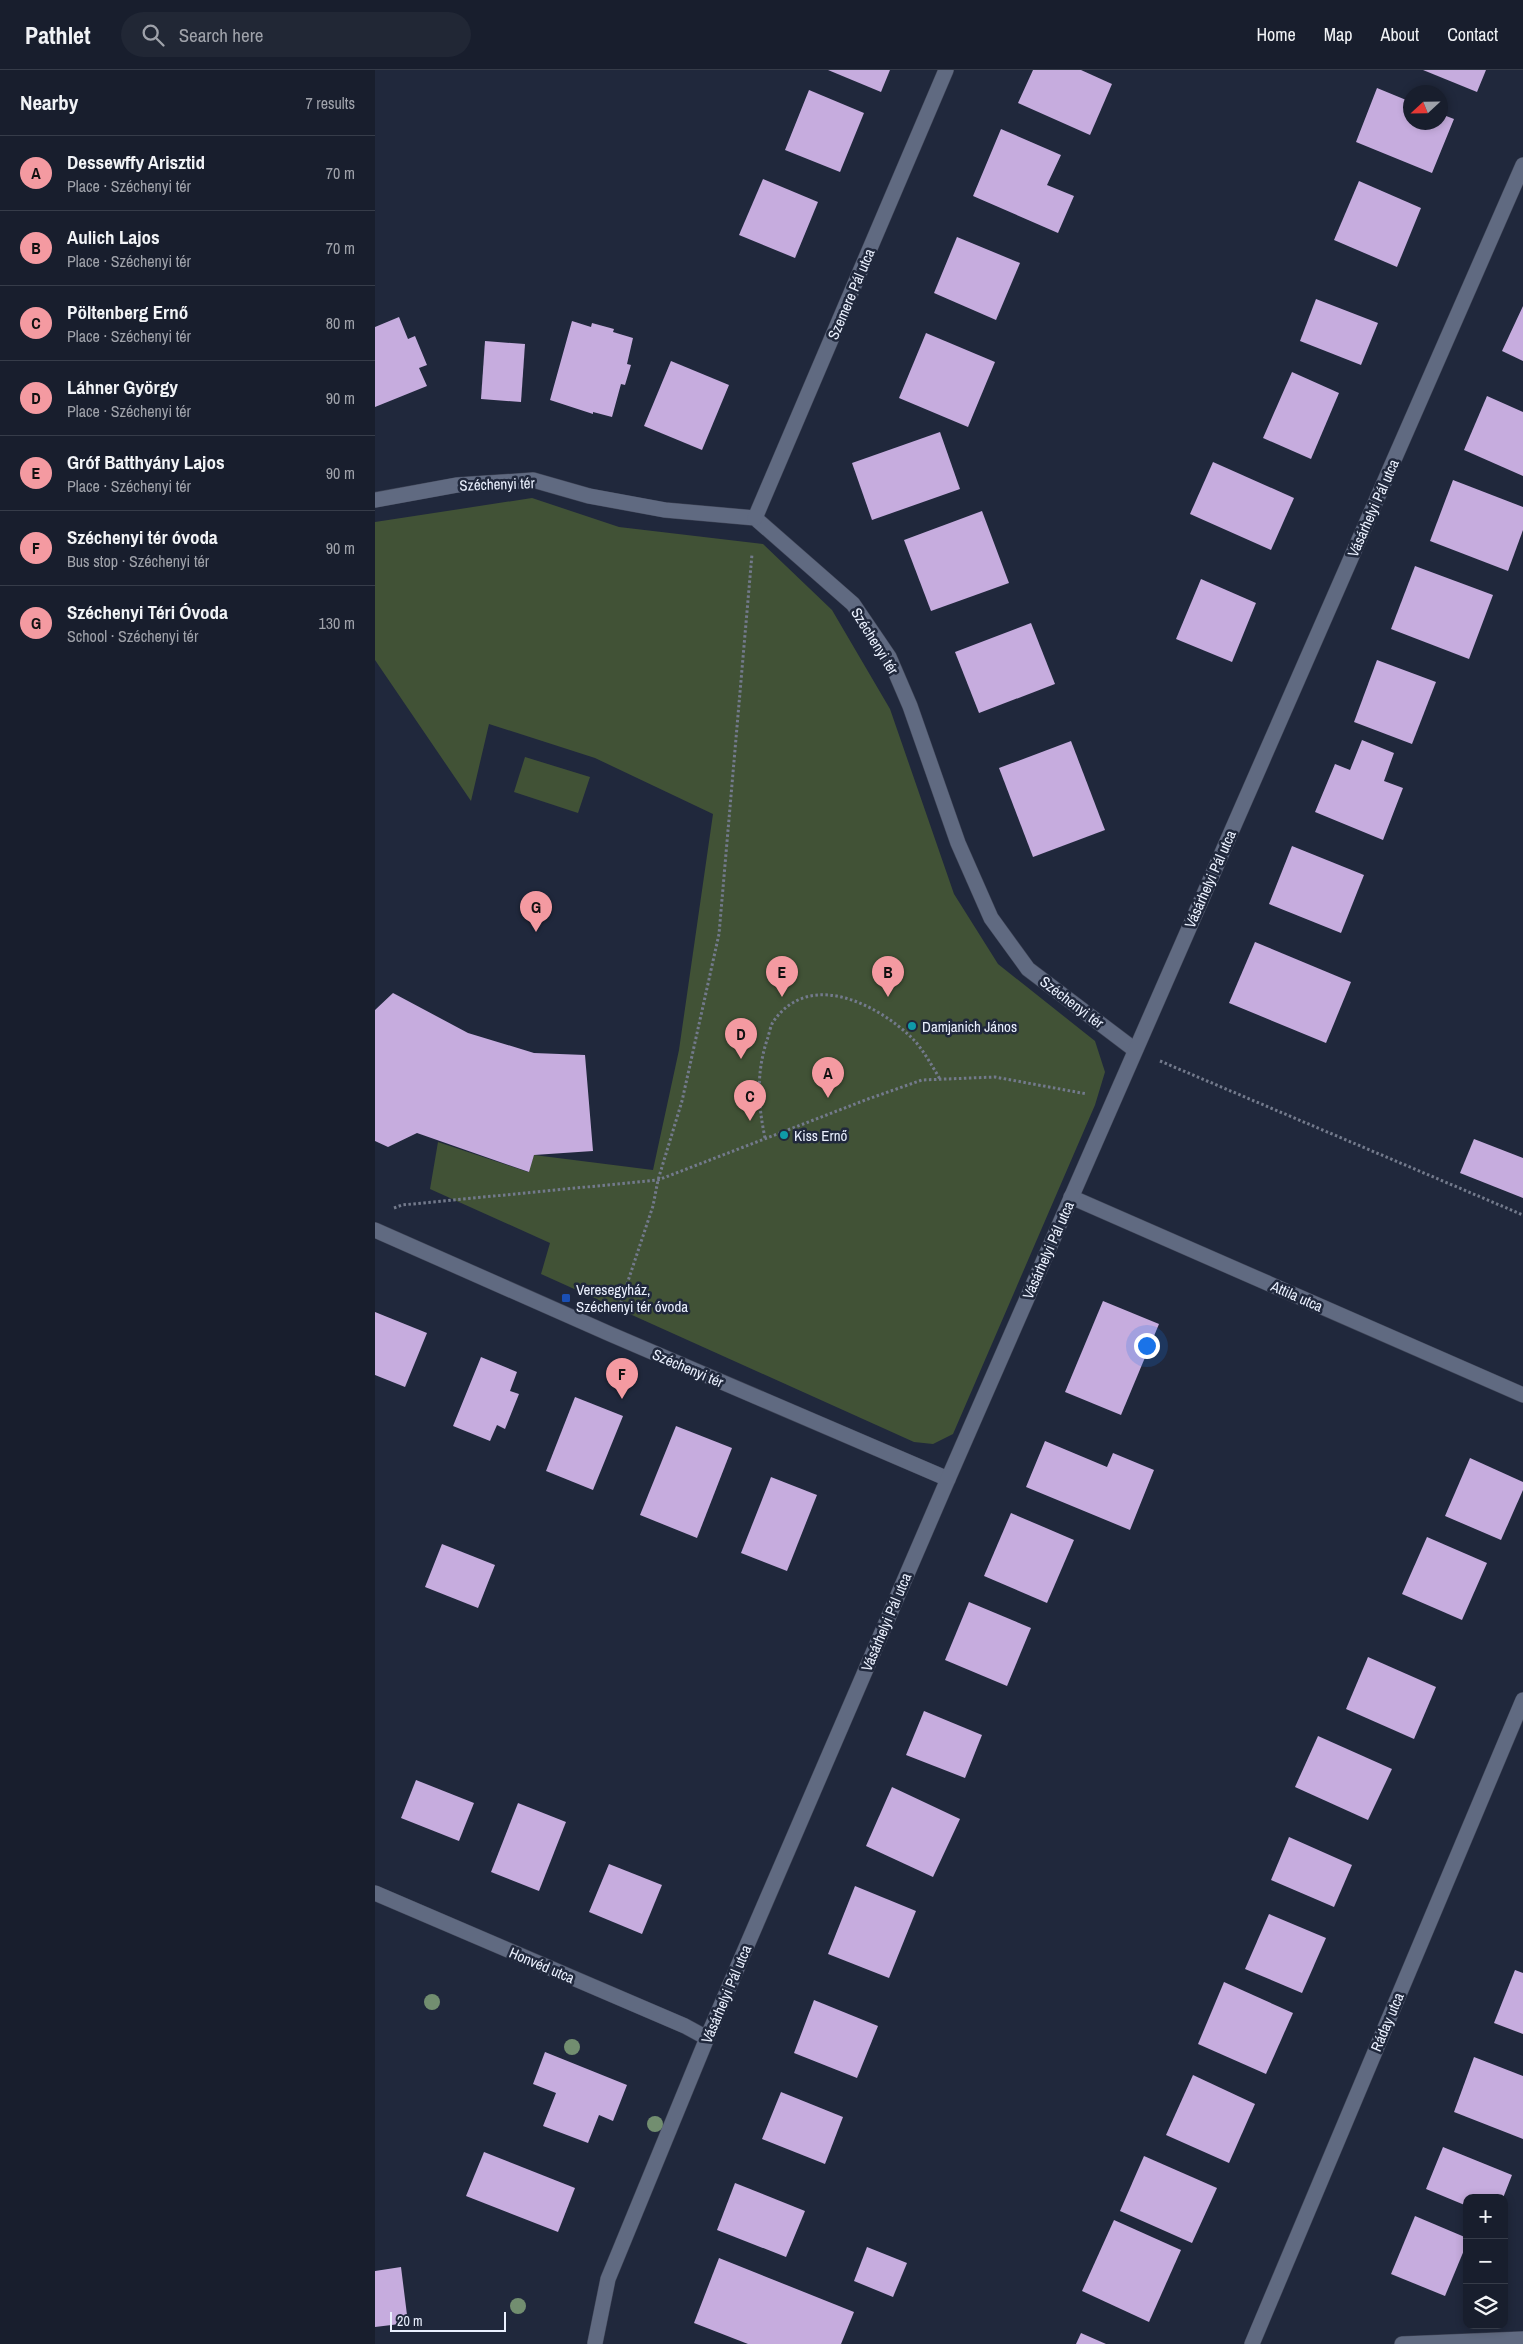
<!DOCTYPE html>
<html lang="en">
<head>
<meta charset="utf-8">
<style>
  body { margin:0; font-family:"Archivo Narrow",sans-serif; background:#212735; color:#f1f3f6 }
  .controls { position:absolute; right:15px; bottom:15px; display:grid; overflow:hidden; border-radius:10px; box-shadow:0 2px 8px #0003 }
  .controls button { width:45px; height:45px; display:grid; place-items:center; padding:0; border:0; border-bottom:1px solid #363c49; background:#181e2d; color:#f1f3f6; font:25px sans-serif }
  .compass { position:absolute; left:1028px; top:15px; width:45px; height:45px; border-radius:50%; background:#181e2d; box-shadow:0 2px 8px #0003; rotate:248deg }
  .scale { position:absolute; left:15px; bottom:12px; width:116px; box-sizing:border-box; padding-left:5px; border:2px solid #eaf0fe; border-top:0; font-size:14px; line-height:18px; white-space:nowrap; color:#eaf0fe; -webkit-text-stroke:4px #20283c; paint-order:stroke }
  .you { position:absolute; left:771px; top:1275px; width:18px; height:18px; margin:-12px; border:4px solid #fff; border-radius:50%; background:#1a73e8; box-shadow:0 0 0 8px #1a73e833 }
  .badge { display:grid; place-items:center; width:32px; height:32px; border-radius:50%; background:#f49aa1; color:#111; font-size:16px; font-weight:700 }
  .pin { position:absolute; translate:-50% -41px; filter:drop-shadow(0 1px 2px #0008) }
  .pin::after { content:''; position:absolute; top:26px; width:18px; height:15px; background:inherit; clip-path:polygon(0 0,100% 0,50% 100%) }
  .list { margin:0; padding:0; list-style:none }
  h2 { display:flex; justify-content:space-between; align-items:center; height:65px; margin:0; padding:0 20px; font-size:21px }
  h2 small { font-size:16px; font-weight:400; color:#9fa2aa }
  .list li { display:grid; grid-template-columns:32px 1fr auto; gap:15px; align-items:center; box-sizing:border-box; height:75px; padding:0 20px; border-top:1px solid #363c49 }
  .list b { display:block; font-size:19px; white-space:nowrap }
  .list p { margin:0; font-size:16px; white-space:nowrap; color:#9fa2aa }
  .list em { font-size:16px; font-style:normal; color:#9fa2aa }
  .icon { flex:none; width:28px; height:28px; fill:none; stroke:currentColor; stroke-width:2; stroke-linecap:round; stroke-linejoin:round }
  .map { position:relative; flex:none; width:1148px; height:2274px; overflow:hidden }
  header { display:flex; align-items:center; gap:30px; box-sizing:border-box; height:70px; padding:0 25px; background:#181e2d; border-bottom:1px solid #363c49 }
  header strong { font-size:24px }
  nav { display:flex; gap:28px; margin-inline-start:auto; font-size:18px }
  .search { width:350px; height:45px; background:#212735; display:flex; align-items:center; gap:12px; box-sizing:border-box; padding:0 18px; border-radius:28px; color:#9fa2aa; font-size:19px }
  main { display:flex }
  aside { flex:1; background:#181e2d }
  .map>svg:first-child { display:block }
</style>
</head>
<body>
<header>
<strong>Pathlet</strong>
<div class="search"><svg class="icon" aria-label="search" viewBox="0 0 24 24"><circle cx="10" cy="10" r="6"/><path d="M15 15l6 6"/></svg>Search here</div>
<nav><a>Home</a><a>Map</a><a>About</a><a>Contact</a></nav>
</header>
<main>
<aside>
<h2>Nearby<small>7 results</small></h2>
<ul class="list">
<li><span class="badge">A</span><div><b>Dessewffy Arisztid</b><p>Place · Széchenyi tér</p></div><em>70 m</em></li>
<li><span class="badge">B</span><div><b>Aulich Lajos</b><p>Place · Széchenyi tér</p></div><em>70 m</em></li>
<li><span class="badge">C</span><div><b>Pöltenberg Ernő</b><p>Place · Széchenyi tér</p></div><em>80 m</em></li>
<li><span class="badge">D</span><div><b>Láhner György</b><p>Place · Széchenyi tér</p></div><em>90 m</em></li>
<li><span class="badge">E</span><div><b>Gróf Batthyány Lajos</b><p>Place · Széchenyi tér</p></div><em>90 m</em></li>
<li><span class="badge">F</span><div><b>Széchenyi tér óvoda</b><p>Bus stop · Széchenyi tér</p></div><em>90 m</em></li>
<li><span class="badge">G</span><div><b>Széchenyi Téri Óvoda</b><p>School · Széchenyi tér</p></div><em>130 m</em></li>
</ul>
</aside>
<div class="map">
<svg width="1148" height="2274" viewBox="0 0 1148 2274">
  <rect width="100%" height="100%" fill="#20283c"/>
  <g fill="#415236">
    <path d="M157,428L244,457L388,474L457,540L515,639L579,824L623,894L720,971L730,1002L720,1035L578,1364L558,1374L539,1372L166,1204L175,1173L55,1119L63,1072L153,1102L159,1085L278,1100L304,980L338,744L220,688L114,654L96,731L0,590V452Z"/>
    <path d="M150,687L215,707L203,743L139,722Z"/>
  </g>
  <g fill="#c6acde">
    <path d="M453,0H515L506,22Z"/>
    <path d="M658,0H706L737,14L715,65L643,33Z"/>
    <path d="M1048,0H1111L1102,22Z"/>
    <path d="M1002,18L1036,32V52H1066V44L1079,49L1057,103L981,72Z"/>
    <path d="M434,20L489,43L465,102L410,80Z"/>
    <path d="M626,59L686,85L672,115L699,126L683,163L598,126Z"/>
    <path d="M388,109L443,132L420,188L364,165Z"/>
    <path d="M984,111L1046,138L1022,197L959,170Z"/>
    <path d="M582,167L645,193L621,250L559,223Z"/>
    <path d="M941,229L1003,253L986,295L925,271Z"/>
    <path d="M1148,236V291L1127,281Z"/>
    <path d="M24,247L33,269L40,266L52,295L44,298L52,316L0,337V257Z"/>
    <path d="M197,251L216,257L217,253L239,259L238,262L258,268L252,294L256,295L250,315L246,314L237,347L218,342V344L175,330Z"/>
    <path d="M551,263L620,292L593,357L524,328Z"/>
    <path d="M110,271L150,274L146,332L106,329Z"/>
    <path d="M296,291L354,315L327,380L269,356Z"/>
    <path d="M917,302L964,323L936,389L888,368Z"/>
    <path d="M1112,326L1148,342V406L1089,380Z"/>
    <path d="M565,362L585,419L497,450L477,393Z"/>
    <path d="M838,392L919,428L896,480L815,444Z"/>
    <path d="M1078,410L1148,437V460L1133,501L1055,471Z"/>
    <path d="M607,441L634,513L556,541L529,470Z"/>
    <path d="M1040,496L1118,525L1094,589L1016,559Z"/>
    <path d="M826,509L881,533L857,592L801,569Z"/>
    <path d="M656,553L680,614L604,643L580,582Z"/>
    <path d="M1002,590L1061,612L1037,674L979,652Z"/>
    <path d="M987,670L1019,683L1009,711L1028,718L1008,770L940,742L960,694L975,700Z"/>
    <path d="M696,671L730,760L658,787L624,698Z"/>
    <path d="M917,776L989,805L966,863L894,834Z"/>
    <path d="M880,872L976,912L951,973L854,933Z"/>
    <path d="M18,923L93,963L159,983L210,985L218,1081L159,1085L154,1102L42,1063L13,1077L0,1071V940Z"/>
    <path d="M1099,1069L1148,1088V1128L1085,1103Z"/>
    <path d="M728,1231L784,1254L746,1345L690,1322Z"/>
    <path d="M0,1242L52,1263L30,1317L0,1305Z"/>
    <path d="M106,1287L142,1302L135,1321L144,1324L130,1359L122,1355L115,1371L78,1356Z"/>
    <path d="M200,1327L248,1346L218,1420L171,1401Z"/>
    <path d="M301,1356L357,1378L322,1468L265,1445Z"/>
    <path d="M670,1371L732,1397L738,1383L779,1400L755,1460L651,1417Z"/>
    <path d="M1095,1388L1148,1412V1420L1126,1470L1070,1446Z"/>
    <path d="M396,1407L442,1425L412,1501L366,1483Z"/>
    <path d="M636,1443L699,1470L672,1533L609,1506Z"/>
    <path d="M1052,1467L1112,1493L1087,1550L1027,1524Z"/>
    <path d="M67,1474L120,1495L103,1538L50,1517Z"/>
    <path d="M594,1532L656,1558L632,1616L570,1590Z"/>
    <path d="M993,1587L1061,1617L1039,1669L971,1639Z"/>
    <path d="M549,1641L607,1665L590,1708L531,1685Z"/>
    <path d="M943,1666L1017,1699L993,1750L920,1717Z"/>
    <path d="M41,1710L99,1733L84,1771L26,1748Z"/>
    <path d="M517,1717L585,1749L558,1807L491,1776Z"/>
    <path d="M143,1733L191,1752L164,1821L116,1802Z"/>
    <path d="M914,1767L977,1795L959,1837L896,1810Z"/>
    <path d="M234,1794L287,1815L267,1864L214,1842Z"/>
    <path d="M480,1816L541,1841L514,1908L453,1884Z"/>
    <path d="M894,1844L951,1868L927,1923L870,1899Z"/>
    <path d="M1140,1900L1148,1903V1964L1119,1953Z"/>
    <path d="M849,1912L918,1943L891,2004L823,1974Z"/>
    <path d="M439,1930L503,1956L482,2008L419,1983Z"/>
    <path d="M170,1982L252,2015L238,2051L224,2045L213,2073L168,2056L181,2023L158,2014Z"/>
    <path d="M1099,1987L1148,2006V2069L1079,2042Z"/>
    <path d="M818,2005L880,2034L854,2093L791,2065Z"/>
    <path d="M406,2022L468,2047L450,2094L387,2069Z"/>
    <path d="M1068,2077L1137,2105L1128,2128H1092V2136L1051,2119Z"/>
    <path d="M109,2082L200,2118L183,2162L91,2126Z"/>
    <path d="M769,2086L842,2118L817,2173L745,2141Z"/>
    <path d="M360,2113L430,2141L411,2187L342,2160Z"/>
    <path d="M1040,2146L1092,2168V2173L1070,2226L1016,2204Z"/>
    <path d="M739,2150L806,2180L774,2252L707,2221Z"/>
    <path d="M492,2177L532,2193L518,2227L479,2211Z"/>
    <path d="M344,2188L479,2242L466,2274H373L319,2253Z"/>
    <path d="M26,2197L33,2253L0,2257V2201Z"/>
    <path d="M706,2263L731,2274H701Z"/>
  </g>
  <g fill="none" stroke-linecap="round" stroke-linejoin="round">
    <defs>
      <g id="street">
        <path d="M0,430L82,415L158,410L214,426L290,440L380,448L478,534L514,587L535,636L583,773L616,848L653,899L760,980"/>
        <path d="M380,448L571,0"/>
        <path d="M696,1127L1148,1325"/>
        <path d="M0,1160L235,1264L573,1409"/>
        <path d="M0,1823L310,1956L332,1968"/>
        <path d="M220,2273L233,2209L332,1968L573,1409L1148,95"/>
        <path d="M877,2274L1148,1630"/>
        <path d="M1027,2274L1148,2269"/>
      </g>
    </defs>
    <use href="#street" stroke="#404658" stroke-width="16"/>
    <g stroke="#737a8c" stroke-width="3" stroke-dasharray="2.5 2.5" stroke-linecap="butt">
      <path d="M785,991L1148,1145"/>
      <path d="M390,1068C383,1034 381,1004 392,970C394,965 395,957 398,952C434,899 502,934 537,968C548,979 557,996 565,1009"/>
      <path d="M19,1138L27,1135L283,1110L493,1029L547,1010L620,1007L712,1024"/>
      <path d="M244,1238L278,1136L283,1110L307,1031L344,864L377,484"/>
    </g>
    <use href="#street" stroke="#606a81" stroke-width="15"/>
  </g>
  <g fill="#728e70">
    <circle cx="57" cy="1932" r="8"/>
    <circle cx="197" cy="1977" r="8"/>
    <circle cx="280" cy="2054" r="8"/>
    <circle cx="143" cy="2236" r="8"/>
  </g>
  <g fill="#0f9aa8" stroke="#20283c" stroke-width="2">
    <circle cx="537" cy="956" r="5"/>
    <circle cx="409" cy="1065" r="5"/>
  </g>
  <rect fill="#1a4fb4" stroke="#20283c" stroke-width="2" x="186" y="1223" width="10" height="10" rx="2.5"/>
  <g text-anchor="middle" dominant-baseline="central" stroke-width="5" stroke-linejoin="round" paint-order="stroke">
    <g font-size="15" fill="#eaf0fe" stroke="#20283c">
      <text transform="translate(476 224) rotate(-67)">Szemere Pál utca</text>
      <text transform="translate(122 414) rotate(-2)">Széchenyi tér</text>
      <text transform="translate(998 438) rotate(-66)">Vásárhelyi Pál utca</text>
      <text transform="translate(500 571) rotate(58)">Széchenyi tér</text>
      <text transform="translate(835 809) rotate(-66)">Vásárhelyi Pál utca</text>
      <text transform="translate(697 932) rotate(37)">Széchenyi tér</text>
      <text transform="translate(673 1180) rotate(-66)">Vásárhelyi Pál utca</text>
      <text transform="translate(922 1226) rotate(24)">Attila utca</text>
      <text transform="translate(313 1298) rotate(23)">Széchenyi tér</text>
      <text transform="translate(511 1552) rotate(-67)">Vásárhelyi Pál utca</text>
      <text transform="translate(167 1895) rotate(23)">Honvéd utca</text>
      <text transform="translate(351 1924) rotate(-67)">Vásárhelyi Pál utca</text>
      <text transform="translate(1012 1952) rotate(-67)">Ráday utca</text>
    </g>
    <g font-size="15" fill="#eaf0fe" stroke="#20283c" text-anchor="start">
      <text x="547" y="956">Damjanich János</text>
      <text x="419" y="1065">Kiss Ernő</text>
      <text x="201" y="1219">Veresegyház,<tspan x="201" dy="17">Széchenyi tér óvoda</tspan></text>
    </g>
  </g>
</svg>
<div class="controls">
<button>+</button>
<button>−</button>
<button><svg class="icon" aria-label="layers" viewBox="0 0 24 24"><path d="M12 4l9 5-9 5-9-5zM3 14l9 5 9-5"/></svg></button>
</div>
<svg class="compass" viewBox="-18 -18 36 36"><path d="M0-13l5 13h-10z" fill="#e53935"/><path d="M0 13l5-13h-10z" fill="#9fa2aa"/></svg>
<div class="scale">20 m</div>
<div class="you"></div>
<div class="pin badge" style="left:453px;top:1028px">A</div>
<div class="pin badge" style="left:513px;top:927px">B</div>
<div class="pin badge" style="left:375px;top:1051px">C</div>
<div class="pin badge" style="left:366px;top:989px">D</div>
<div class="pin badge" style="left:407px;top:927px">E</div>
<div class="pin badge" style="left:247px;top:1329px">F</div>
<div class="pin badge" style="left:161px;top:862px">G</div>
</div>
</main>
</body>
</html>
